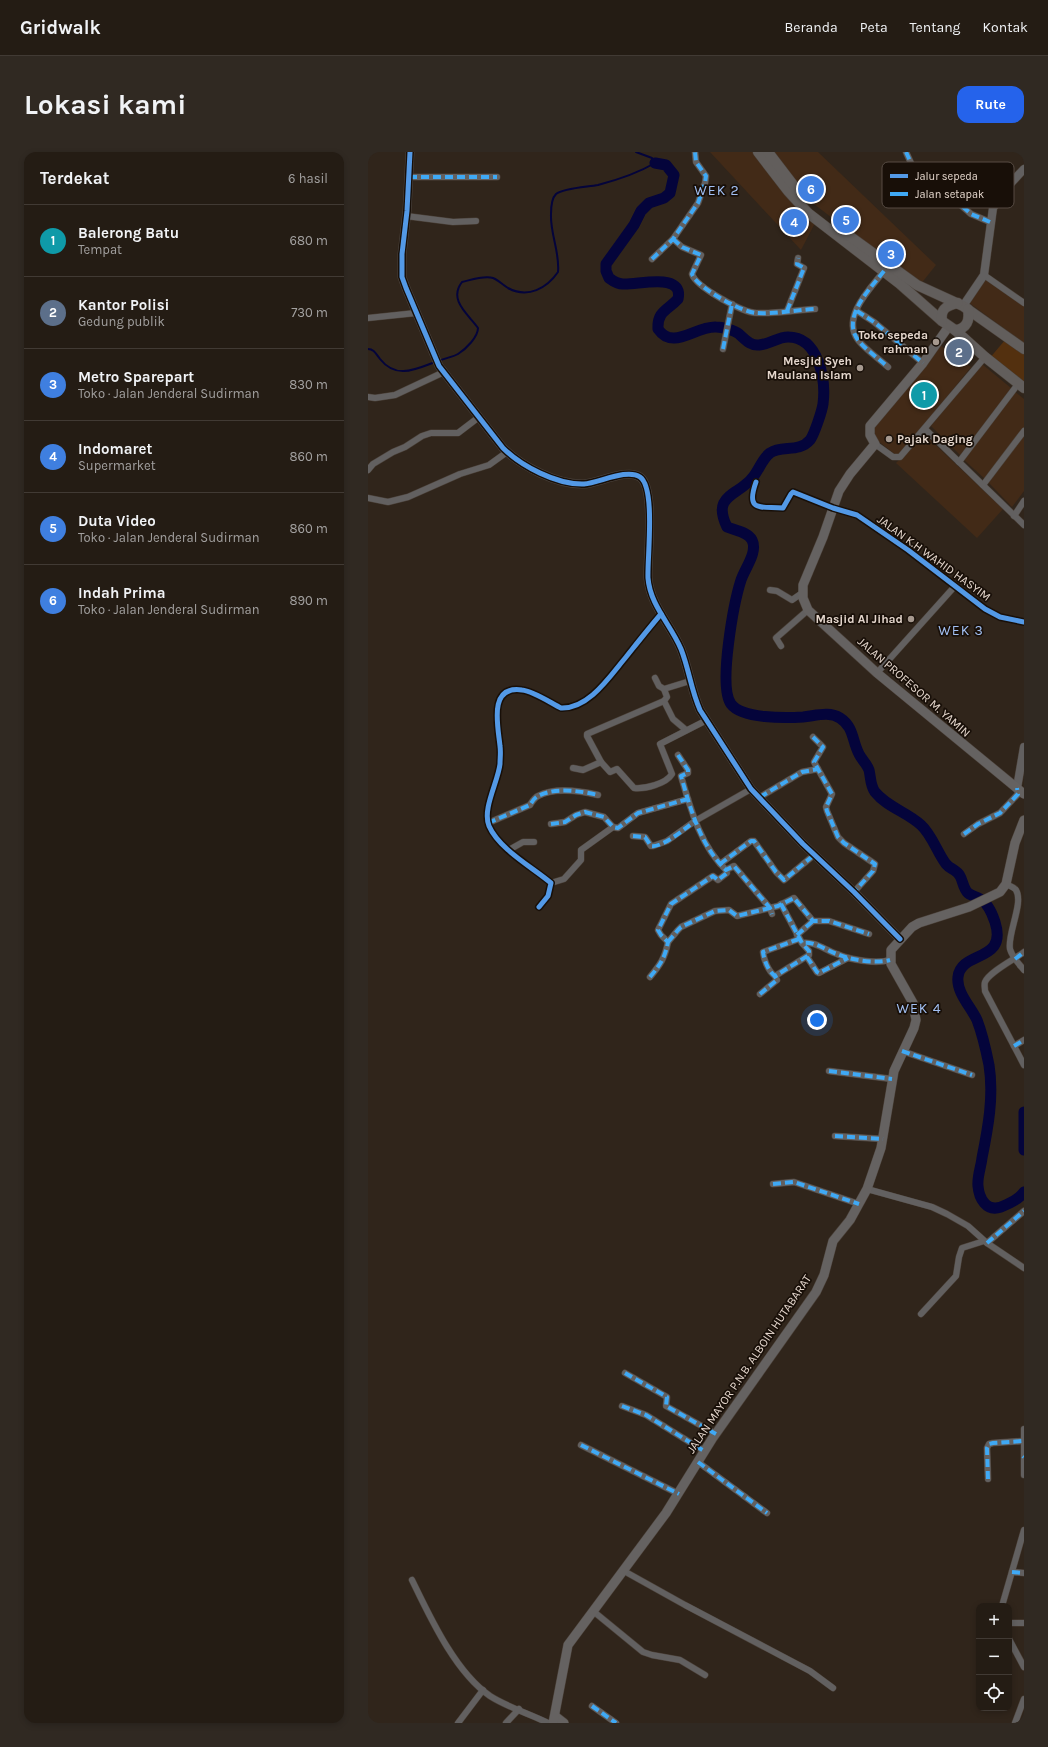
<!DOCTYPE html>
<html lang="id">
<head>
<meta charset="utf-8">
<style>
  body { margin:0; font-family:Karla,sans-serif; background:#302922; color:#f1f3f6 }
  .controls { position:absolute; right:12px; bottom:12px; display:grid; overflow:hidden; border-radius:8px; box-shadow:0 2px 6px #0003 }
  .controls button { width:36px; height:36px; display:grid; place-items:center; padding:0; border:0; border-bottom:1px solid #413a34; background:#241c14; color:#f1f3f6; font:20px sans-serif }
  .you { position:absolute; left:449px; top:868px; width:14px; height:14px; margin:-10px; border:3px solid #fff; border-radius:50%; background:#1a73e8; box-shadow:0 0 0 6px #1a73e833 }
  .badge { display:grid; place-items:center; width:26px; height:26px; border-radius:50%; background:#2563eb; color:#fff; font-size:13px; font-weight:700 }
  .pin { position:absolute; translate:-50% -50%; border:2px solid #fff; box-shadow:0 1px 4px #0006 }
  .list { margin:0; padding:0; list-style:none }
  h2 { display:flex; justify-content:space-between; align-items:center; height:52px; margin:0; padding:0 16px; font-size:17px }
  h2 small { font-size:13px; font-weight:400; color:#a3a1a0 }
  .list li { display:grid; grid-template-columns:26px 1fr auto; gap:12px; align-items:center; box-sizing:border-box; height:72px; padding:0 16px; border-top:1px solid #413a34 }
  .list b { display:block; font-size:15px; white-space:nowrap }
  .list p { margin:0; font-size:13px; white-space:nowrap; color:#a3a1a0 }
  .list em { font-size:13px; font-style:normal; color:#a3a1a0 }
  .icon { flex:none; width:22px; height:22px; fill:none; stroke:currentColor; stroke-width:2; stroke-linecap:round; stroke-linejoin:round }
  .map { position:relative; flex:none; width:656px; height:1571px; overflow:hidden; border-radius:12px }
  header { display:flex; align-items:center; gap:24px; box-sizing:border-box; height:56px; padding:0 20px; background:#241c14; border-bottom:1px solid #413a34 }
  header strong { font-size:19px }
  nav { display:flex; gap:22px; margin-inline-start:auto; font-size:14px }
  .intro { display:flex; align-items:center; justify-content:space-between; box-sizing:border-box; height:96px; padding:0 24px }
  h1 { margin:0; font-size:28px }
  .button { padding:10px 18px; border-radius:12px; background:#2563eb; color:#fff; font-size:14px; font-weight:700 }
  main { display:flex; gap:24px; padding:0 24px }
  aside { flex:1; background:#241c14; border-radius:12px; box-shadow:0 2px 6px #0003 }
  .map>svg:first-child { display:block }
</style>
</head>
<body>
<header>
<strong>Gridwalk</strong>
<nav><a>Beranda</a><a>Peta</a><a>Tentang</a><a>Kontak</a></nav>
</header>
<div class="intro"><h1>Lokasi kami</h1><a class="button">Rute</a></div>
<main>
<aside>
<h2>Terdekat<small>6 hasil</small></h2>
<ul class="list">
<li><span class="badge" style="background:#0f9aa8">1</span><div><b>Balerong Batu</b><p>Tempat</p></div><em>680 m</em></li>
<li><span class="badge" style="background:#5c6f8a">2</span><div><b>Kantor Polisi</b><p>Gedung publik</p></div><em>730 m</em></li>
<li><span class="badge" style="background:#3f7fe0">3</span><div><b>Metro Sparepart</b><p>Toko · Jalan Jenderal Sudirman</p></div><em>830 m</em></li>
<li><span class="badge" style="background:#3f7fe0">4</span><div><b>Indomaret</b><p>Supermarket</p></div><em>860 m</em></li>
<li><span class="badge" style="background:#3f7fe0">5</span><div><b>Duta Video</b><p>Toko · Jalan Jenderal Sudirman</p></div><em>860 m</em></li>
<li><span class="badge" style="background:#3f7fe0">6</span><div><b>Indah Prima</b><p>Toko · Jalan Jenderal Sudirman</p></div><em>890 m</em></li>
</ul>
</aside>
<div class="map">
<svg width="656" height="1571" viewBox="0 0 656 1571">
  <rect width="100%" height="100%" fill="#30251b"/>
  <g fill="#422a17">
    <path d="M342,0H388L448,69L433,98Z"/>
    <path d="M404,0H450L568,113L552,133L438,46Z"/>
    <path d="M620,122L656,149V191L600,150Z"/>
    <path d="M572,193L603,215L534,300L528,303L505,285L506,273Z"/>
    <path d="M614,212L643,236L593,304L563,274Z"/>
    <path d="M646,239L656,247V276L617,327L595,307Z"/>
    <path d="M556,282L635,357L609,386L528,311Z"/>
    <path d="M656,282V339L644,355L620,330Z"/>
  </g>
  <path fill="#53300f" d="M637,188L656,202V233L621,207Z"/>
  <g fill="none" stroke-linecap="round" stroke-linejoin="round">
    <g stroke="#04043b" stroke-width="2">
      <path d="M0,197C6,197 8,202 12,207C28,227 46,218 67,210"/>
      <path d="M71,209C77,206 85,205 90,202C98,197 110,185 110,176C100,162 80,148 94,130C103,128 116,123 125,126C130,128 135,133 140,136C160,147 179,136 190,120C192,100 182,82 183,62C183,56 183,47 188,42C196,36 220,35 230,33C249,28 270,21 287,11L284,6L268,0"/>
    </g>
    <g stroke="#04043b" stroke-width="11">
      <path d="M287,11L298,13L306,23L302,41L296,46L281,51L273,59L266,73L238,112V119L241,126C245,129 250,132 255,132C271,133 316,120 310,147C300,158 289,159 290,177C305,199 327,174 348,175C354,175 366,178 371,182C377,187 382,194 391,193C402,192 410,185 420,185C451,185 458,228 455,252C454,259 446,283 442,288C431,301 414,293 402,301C394,307 391,318 385,325C371,344 343,342 359,375C366,378 380,380 384,388C390,400 377,416 373,428C366,450 350,534 363,552C374,567 418,566 435,565C447,564 461,559 472,566C486,575 484,589 491,602C494,608 499,612 501,618C503,626 502,633 507,640C519,655 539,660 553,673C564,683 569,700 578,712C582,717 589,718 592,724C595,729 595,736 600,741C603,744 608,744 612,747C620,751 624,761 627,770C640,811 593,798 590,825C588,840 603,855 609,868C614,881 618,898 621,913C626,944 620,976 614,1006C613,1015 609,1025 610,1034C611,1046 618,1060 633,1055C642,1051 650,1048 656,1040"/>
      <path d="M656,960V998"/>
    </g>
    <defs>
      <g id="minor">
        <path d="M538,0L547,20L555,23L556,28C573,28 583,36 591,51"/>
        <path d="M41,25H129"/>
        <path d="M573,48H587L603,62L622,70"/>
        <path d="M38,64L85,70L108,69"/>
        <path d="M305,87L314,95L333,103L324,122C328,135 375,161 389,161C408,162 427,158 447,157"/>
        <path d="M284,107L305,87L330,51L337,31L338,24L328,10L327,0"/>
        <path d="M516,119C502,137 473,165 490,188C498,198 510,206 520,215"/>
        <path d="M616,123L656,151"/>
        <path d="M419,159L436,116L429,112L430,106"/>
        <path d="M489,159L506,170L555,211"/>
        <path d="M0,166L48,161"/>
        <path d="M355,197L364,152"/>
        <path d="M0,245L7,246L27,243L76,220"/>
        <path d="M557,277L656,373"/>
        <path d="M507,292L525,305H532L617,205"/>
        <path d="M591,310L650,232"/>
        <path d="M0,318L5,312L25,300L37,295L54,284L63,281H90L111,265"/>
        <path d="M388,330C377,361 393,354 415,356L423,342L425,340L465,356L489,363L540,398L617,457L632,465L656,470"/>
        <path d="M615,333L656,279"/>
        <path d="M0,346L20,350L40,345L92,322L121,313L139,300"/>
        <path d="M646,364L656,349"/>
        <path d="M402,438L409,439L424,448L434,441"/>
        <path d="M413,494L408,486L440,458"/>
        <path d="M509,521L587,434"/>
        <path d="M287,526L291,534L296,537"/>
        <path d="M296,549L305,567L318,578"/>
        <path d="M445,585L455,595L446,610L464,642L458,655L459,659L470,685L476,691L507,712L505,719L486,740"/>
        <path d="M310,603L320,618V621L313,624C323,658 332,693 358,718L366,714L402,756L404,762"/>
        <path d="M233,610L219,584V582L296,549L299,545L296,537L322,529"/>
        <path d="M205,616L215,618L233,610L242,620L249,617L266,636C277,637 298,632 304,622L292,592L339,568"/>
        <path d="M392,645L434,620L450,617"/>
        <path d="M120,671L162,653C164,650 166,646 170,644C187,635 213,639 230,643"/>
        <path d="M183,672L197,670L208,663L217,660L236,665L245,675L250,676L270,661L320,647"/>
        <path d="M596,682L610,672L632,661L650,642L649,636"/>
        <path d="M265,684L277,685L283,694H285L299,689L327,669L383,637"/>
        <path d="M141,698L155,690H166"/>
        <path d="M352,712L383,689H386L408,720L416,728L446,703"/>
        <path d="M183,731L196,727L213,708V698L245,675"/>
        <path d="M638,732C642,734 646,735 648,738C656,751 639,782 642,797C644,805 651,812 656,818"/>
        <path d="M413,752L434,791C447,789 457,798 469,802C482,808 508,812 522,808"/>
        <path d="M171,755L180,744L183,731C164,715 131,697 121,674C114,657 130,630 132,612C132,606 133,600 132,594C130,574 120,533 154,538C165,539 183,551 193,556C221,557 242,524 258,505C270,490 281,476 293,462"/>
        <path d="M429,783L445,769"/>
        <path d="M431,787L395,800C396,808 400,819 407,824L441,803V799L434,791"/>
        <path d="M300,790L310,778L313,775L347,759L361,758L369,764L410,754L426,746L445,769H461L501,782"/>
        <path d="M656,800C647,807 621,820 617,830C616,833 617,836 617,839L656,913"/>
        <path d="M439,805L449,820L451,821L480,806"/>
        <path d="M282,825C292,813 297,806 300,790L293,783L290,778L303,752L345,724L350,728L359,721L358,718"/>
        <path d="M392,842L409,828L407,824"/>
        <path d="M646,894L656,888"/>
        <path d="M534,899L604,923"/>
        <path d="M461,919L524,927"/>
        <path d="M467,984L515,987"/>
        <path d="M405,1032L426,1030L491,1052"/>
        <path d="M499,1037L564,1055L579,1062L600,1074L619,1091L656,1116"/>
        <path d="M619,1091L656,1059"/>
        <path d="M553,1162L588,1124L591,1105L594,1096L616,1089"/>
        <path d="M257,1221L299,1245L298,1254L348,1282"/>
        <path d="M254,1254L278,1263L336,1299"/>
        <path d="M656,1277V1323"/>
        <path d="M213,1293L311,1342"/>
        <path d="M330,1310L399,1361"/>
        <path d="M620,1327L619,1296L621,1292L625,1291L655,1289"/>
        <path d="M256,1419L317,1453L442,1519L465,1536"/>
        <path d="M644,1420L656,1421"/>
        <path d="M44,1428C62,1465 87,1520 122,1544C139,1555 162,1562 180,1571"/>
        <path d="M634,1454L656,1378"/>
        <path d="M225,1459L275,1500L284,1503L312,1508L337,1523"/>
        <path d="M641,1471H656"/>
        <path d="M641,1487L656,1515"/>
        <path d="M224,1554L248,1571"/>
        <path d="M90,1571L115,1538"/>
        <path d="M138,1571L151,1557"/>
        <path d="M647,1571L656,1547"/>
      </g>
      <g id="tertiary">
        <path d="M42,0L39,59L34,102V125L38,136L71,214L135,296C153,314 189,333 216,332C231,331 259,316 272,325C288,336 279,407 280,426C282,453 303,473 313,497C321,517 323,538 332,558L383,637L435,692L486,740L532,787"/>
        <path d="M595,154L616,123L625,56L642,32L656,17"/>
        <path d="M649,636L656,595"/>
      </g>
      <g id="secondary">
        <path d="M581,174L555,211L502,274V283L507,292L482,322L471,339L455,385L435,433V446L440,458L509,521L656,642"/>
        <path d="M187,1564L196,1571"/>
        <path d="M185,1571L200,1493L298,1361L344,1287L448,1140L456,1123L465,1089L482,1068L499,1037L513,996L526,919L546,876L548,868L545,851L523,812V798L544,775L551,771L601,755L632,740L638,732L647,691L656,668"/>
      </g>
      <g id="trunk">
        <path d="M390,0L420,39L440,61L532,132L574,169L587,178L617,205L656,236"/>
        <path d="M400,0L436,47"/>
        <path d="M480,83L549,133L595,154L656,197"/>
        <path d="M574,169C572,157 579,153 590,151"/>
        <path d="M587,178C599,177 602,168 600,157"/>
      </g>
    </defs>
    <use href="#minor" stroke="#4b4139" stroke-width="7"/>
    <use href="#tertiary" stroke="#4b4139" stroke-width="9"/>
    <use href="#secondary" stroke="#4b4139" stroke-width="10"/>
    <use href="#trunk" stroke="#4b4139" stroke-width="11"/>
    <use href="#minor" stroke="#626060" stroke-width="6"/>
    <use href="#tertiary" stroke="#626060" stroke-width="8"/>
    <use href="#secondary" stroke="#656261" stroke-width="9"/>
    <use href="#trunk" stroke="#625e5c" stroke-width="10"/>
    <g stroke="#3fa9f5" stroke-width="4" stroke-dasharray="8 4" stroke-linecap="butt">
      <path d="M538,0L547,20L555,23L556,28C573,28 583,36 591,51"/>
      <path d="M41,25H129"/>
      <path d="M573,48H587L603,62L622,70"/>
      <path d="M305,87L314,95L333,103L324,122C328,135 375,161 389,161C408,162 427,158 447,157"/>
      <path d="M284,107L305,87L330,51L337,31L338,24L328,10L327,0"/>
      <path d="M516,119C502,137 473,165 490,188C498,198 510,206 520,215"/>
      <path d="M419,159L436,116L429,112L430,106"/>
      <path d="M489,159L506,170L555,211"/>
      <path d="M355,197L364,152"/>
      <path d="M445,585L455,595L446,610L464,642L458,655L459,659L470,685L476,691L507,712L505,719L486,740"/>
      <path d="M310,603L320,618V621L313,624C323,658 332,693 358,718L366,714L402,756L404,762"/>
      <path d="M392,645L434,620L450,617"/>
      <path d="M120,671L162,653C164,650 166,646 170,644C187,635 213,639 230,643"/>
      <path d="M183,672L197,670L208,663L217,660L236,665L245,675L250,676L270,661L320,647"/>
      <path d="M596,682L610,672L632,661L650,642L649,636"/>
      <path d="M265,684L277,685L283,694C294,696 318,676 327,669"/>
      <path d="M352,712L383,689H386L408,720L416,728L446,703"/>
      <path d="M413,752L434,791C447,789 457,798 469,802C482,808 508,812 522,808"/>
      <path d="M429,783L445,769"/>
      <path d="M431,787L395,800C396,808 400,819 407,824L441,803V799L434,791"/>
      <path d="M300,790L310,778L313,775L347,759L361,758L369,764L410,754L426,746L445,769H461L501,782"/>
      <path d="M439,805L449,820L451,821L480,806"/>
      <path d="M647,807L656,800"/>
      <path d="M282,825C292,813 297,806 300,790L293,783L290,778L303,752L345,724L350,728L359,721L358,718"/>
      <path d="M392,842L409,828L407,824"/>
      <path d="M646,894L656,888"/>
      <path d="M534,899L604,923"/>
      <path d="M461,919L524,927"/>
      <path d="M467,984L515,987"/>
      <path d="M405,1032L426,1030L491,1052"/>
      <path d="M619,1091L656,1059"/>
      <path d="M257,1221L299,1245L298,1254L348,1282"/>
      <path d="M254,1254L278,1263L336,1299"/>
      <path d="M213,1293L311,1342"/>
      <path d="M655,1304L656,1305"/>
      <path d="M330,1310L399,1361"/>
      <path d="M620,1327L619,1296L621,1292L625,1291L655,1289"/>
      <path d="M644,1420L656,1421"/>
      <path d="M224,1554L248,1571"/>
    </g>
    <defs>
      <g id="cycleway">
        <path d="M42,0L39,59L34,102V125L38,136L71,214L135,296C153,314 189,333 216,332C231,331 259,316 272,325C288,336 279,407 280,426C282,453 303,473 313,497C321,517 323,538 332,558L383,637L435,692L486,740L532,787"/>
        <path d="M388,330C377,361 393,354 415,356L423,342L425,340L465,356L489,363L540,398L617,457L632,465L656,470"/>
        <path d="M171,755L180,744L183,731C164,715 131,697 121,674C114,657 130,630 132,612C132,606 133,600 132,594C130,574 120,533 154,538C165,539 183,551 193,556C221,557 242,524 258,505C270,490 281,476 293,462"/>
      </g>
    </defs>
    <use href="#cycleway" stroke="#180f08" stroke-width="8"/>
    <use href="#cycleway" stroke="#5399e6" stroke-width="5"/>
  </g>
  <g fill="#a6998f" stroke="#180f08" stroke-width="1.5">
    <circle cx="568" cy="190" r="4"/>
    <circle cx="492" cy="216" r="4"/>
    <circle cx="521" cy="287" r="4"/>
    <circle cx="543" cy="467" r="4"/>
  </g>
  <g text-anchor="middle" dominant-baseline="central" stroke-width="3.5" stroke-linejoin="round" paint-order="stroke">
    <g font-size="12" font-weight="bold" fill="#e5d7cd" stroke="#180f08" text-anchor="end">
      <text x="560" y="183">Toko sepeda<tspan x="560" dy="14">rahman</tspan></text>
      <text x="484" y="209">Mesjid Syeh<tspan x="484" dy="14">Maulana Islam</tspan></text>
      <text x="529" y="287" text-anchor="start">Pajak Daging</text>
      <text x="535" y="467">Masjid Al Jihad</text>
    </g>
    <g font-size="12" fill="#e5d7cd" stroke="#180f08">
      <text transform="translate(566 406) rotate(36)">JALAN K.H WAHID HASYIM</text>
      <text transform="translate(546 535) rotate(41)">JALAN PROFESOR M. YAMIN</text>
      <text transform="translate(381 1212) rotate(-56)">JALAN MAYOR P.N.B. ALBOIN HUTABARAT</text>
    </g>
    <g font-size="14" letter-spacing="1" fill="#a2c0f3" stroke="#180f08">
      <text x="349" y="38">WEK 2</text>
      <text x="593" y="478">WEK 3</text>
      <text x="551" y="856">WEK 4</text>
    </g>
  </g>
  <rect x="514" y="10" width="132" height="46" rx="6" fill="#180f08" stroke="#564b43" stroke-width="1"/>
  <rect x="522" y="22" width="18" height="4" fill="#5399e6"/>
  <rect x="522" y="40" width="18" height="4" fill="#3fa9f5"/>
  <g font-size="11" fill="#e5d7cd">
    <text x="547" y="28">Jalur sepeda</text>
    <text x="547" y="46">Jalan setapak</text>
  </g>
</svg>
<div class="controls">
<button>+</button>
<button>−</button>
<button><svg class="icon" aria-label="locate" viewBox="0 0 24 24"><circle cx="12" cy="12" r="6"/><path d="M12 2v4M12 18v4M2 12h4M18 12h4"/></svg></button>
</div>
<div class="you"></div>
<div class="pin badge" style="left:556px;top:243px;background:#0f9aa8">1</div>
<div class="pin badge" style="left:591px;top:200px;background:#5c6f8a">2</div>
<div class="pin badge" style="left:523px;top:102px;background:#3f7fe0">3</div>
<div class="pin badge" style="left:426px;top:70px;background:#3f7fe0">4</div>
<div class="pin badge" style="left:478px;top:68px;background:#3f7fe0">5</div>
<div class="pin badge" style="left:443px;top:37px;background:#3f7fe0">6</div>
</div>
</main>
</body>
</html>
